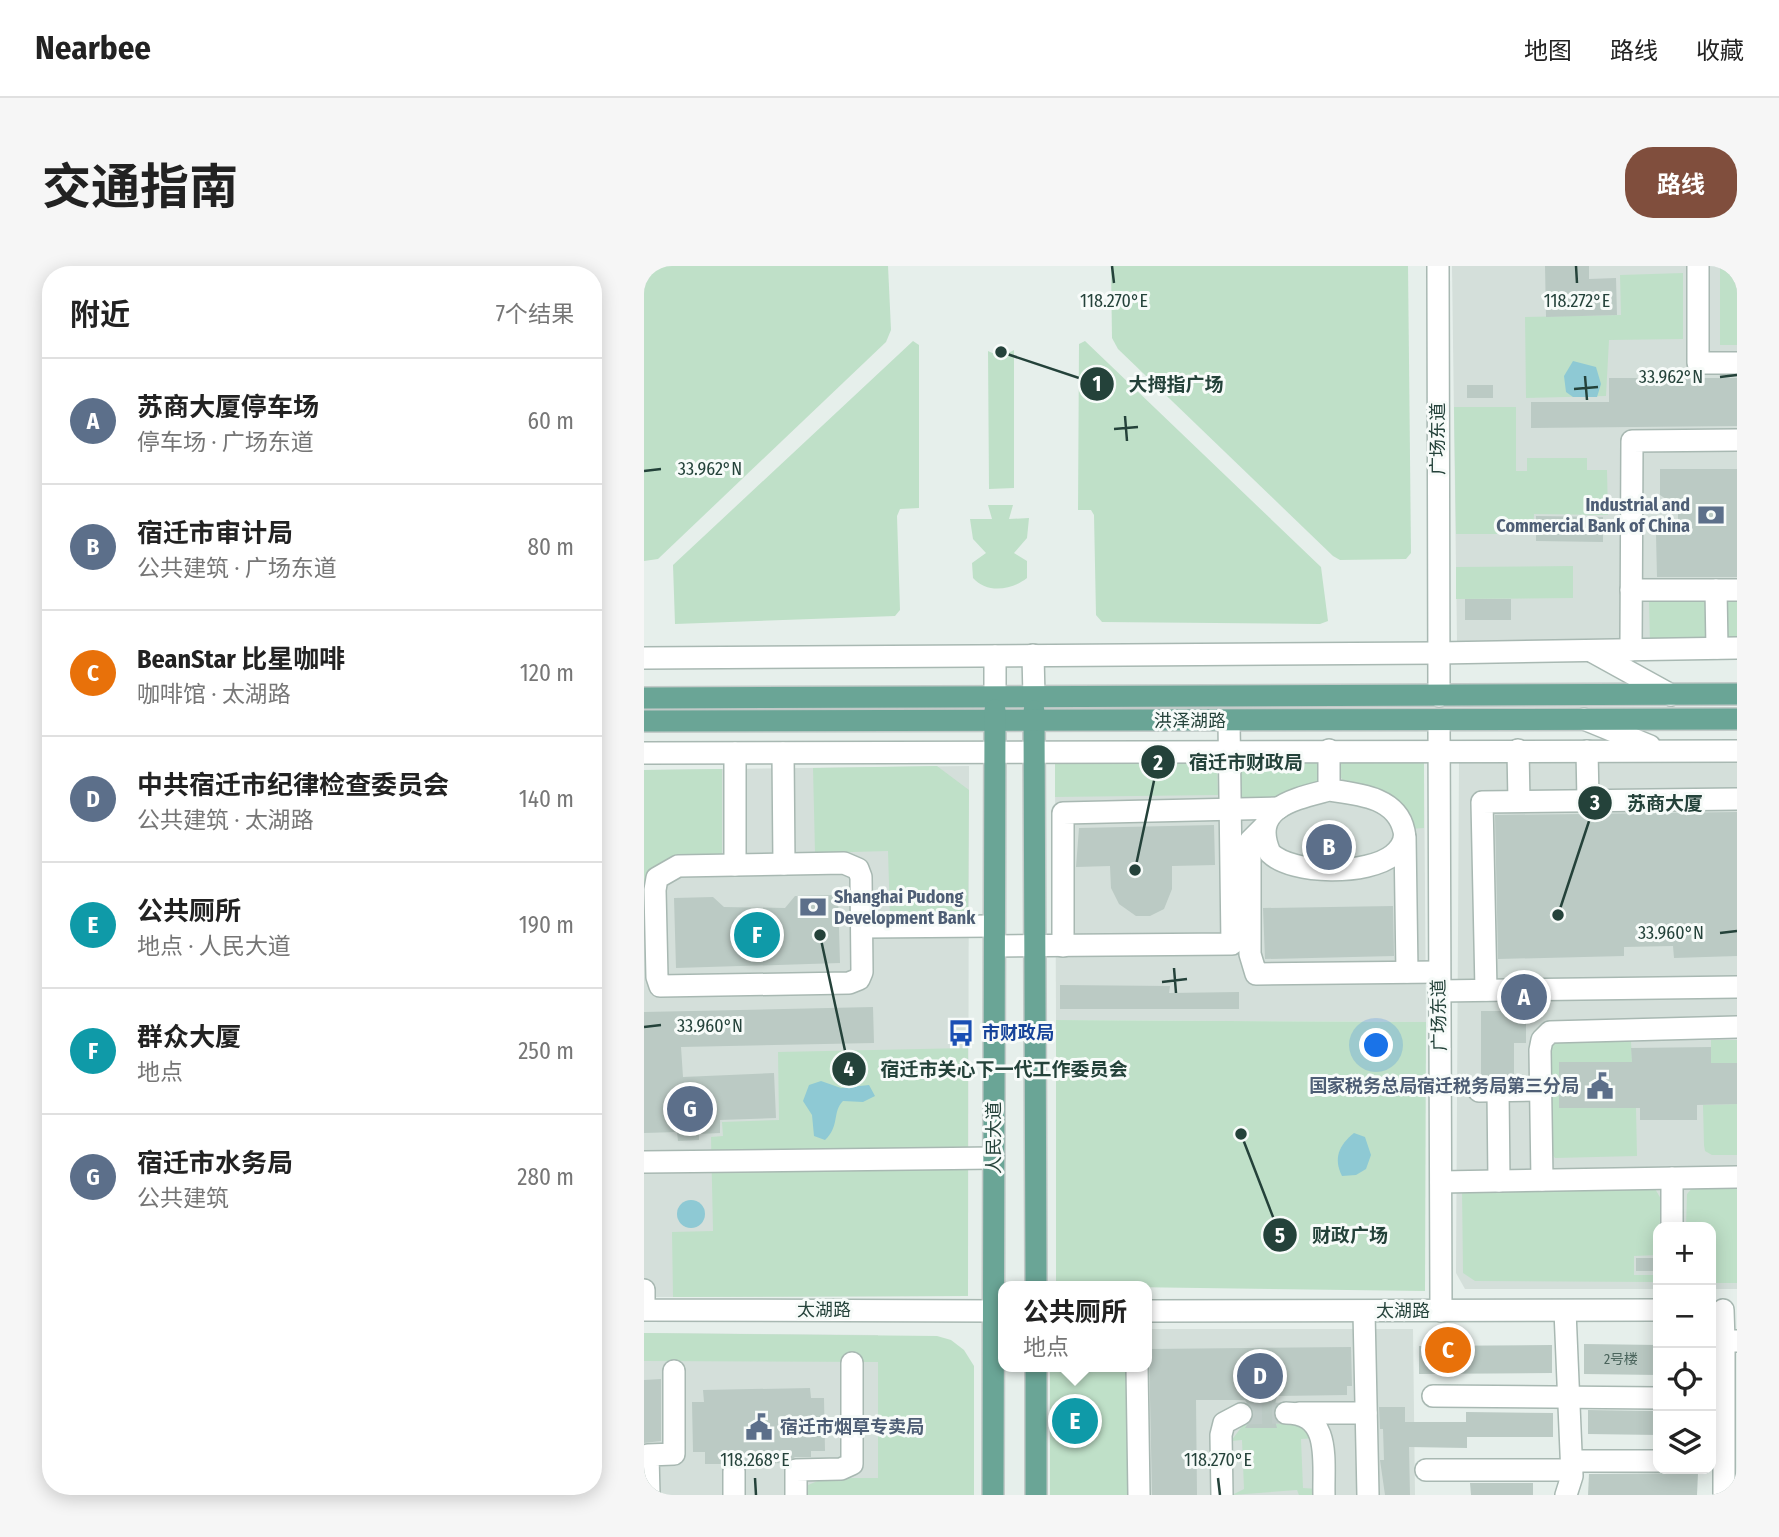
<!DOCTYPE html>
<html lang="zh">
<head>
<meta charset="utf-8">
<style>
  body { margin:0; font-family:"Fira Sans Condensed","Noto Sans SC",sans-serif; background:#f6f6f6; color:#222 }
  .controls { position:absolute; right:21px; bottom:21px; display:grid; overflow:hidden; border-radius:14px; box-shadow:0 4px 18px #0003 }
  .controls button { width:63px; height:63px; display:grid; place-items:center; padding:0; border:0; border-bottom:2px solid #e0e0e0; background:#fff; color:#222; font:35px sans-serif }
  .you { position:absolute; left:733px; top:780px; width:24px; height:24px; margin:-18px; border:5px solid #fff; border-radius:50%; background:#1a73e8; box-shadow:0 0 0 10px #1a73e833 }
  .badge { display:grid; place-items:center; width:46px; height:46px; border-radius:50%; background:#804e3d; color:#fff; font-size:23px; font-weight:700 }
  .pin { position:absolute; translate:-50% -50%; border:4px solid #fff; box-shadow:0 2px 7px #0006 }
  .popup { position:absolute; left:354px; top:1015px; width:154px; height:91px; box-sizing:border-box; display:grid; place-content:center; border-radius:14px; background:#fff; filter:drop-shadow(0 2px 5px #0005); font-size:23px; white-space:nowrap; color:#767676 }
  .popup b { font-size:26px; color:#222 }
  .popup::after { content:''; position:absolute; left:50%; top:100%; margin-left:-14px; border:14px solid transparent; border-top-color:#fff }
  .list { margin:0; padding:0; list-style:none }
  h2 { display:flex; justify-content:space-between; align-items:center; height:91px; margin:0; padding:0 28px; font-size:30px }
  h2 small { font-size:23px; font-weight:400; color:#767676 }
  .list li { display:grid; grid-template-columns:46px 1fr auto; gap:21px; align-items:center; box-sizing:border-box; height:126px; padding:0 28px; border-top:2px solid #e0e0e0 }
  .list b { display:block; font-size:26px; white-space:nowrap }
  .list p { margin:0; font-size:23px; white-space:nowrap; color:#767676 }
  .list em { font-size:23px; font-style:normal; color:#767676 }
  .icon { flex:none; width:38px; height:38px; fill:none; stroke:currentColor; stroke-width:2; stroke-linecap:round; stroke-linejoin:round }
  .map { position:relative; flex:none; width:1093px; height:1229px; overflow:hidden; border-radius:28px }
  header { display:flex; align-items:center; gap:42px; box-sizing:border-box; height:98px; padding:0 35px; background:#fff; border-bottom:2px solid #e0e0e0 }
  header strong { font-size:33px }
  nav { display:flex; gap:38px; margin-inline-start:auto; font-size:24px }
  .intro { display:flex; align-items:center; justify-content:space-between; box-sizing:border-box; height:168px; padding:0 42px }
  h1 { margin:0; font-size:49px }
  .button { padding:18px 32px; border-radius:28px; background:#804e3d; color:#fff; font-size:24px; font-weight:700 }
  main { display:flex; gap:42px; padding:0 42px }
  aside { flex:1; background:#fff; border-radius:28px; box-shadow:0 4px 18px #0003 }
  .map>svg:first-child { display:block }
</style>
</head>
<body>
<header>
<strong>Nearbee</strong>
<nav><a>地图</a><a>路线</a><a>收藏</a></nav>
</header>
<div class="intro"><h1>交通指南</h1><a class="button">路线</a></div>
<main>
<aside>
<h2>附近<small>7个结果</small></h2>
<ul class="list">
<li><span class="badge" style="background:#5c6f8a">A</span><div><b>苏商大厦停车场</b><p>停车场 · 广场东道</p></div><em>60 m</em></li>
<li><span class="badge" style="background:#5c6f8a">B</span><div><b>宿迁市审计局</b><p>公共建筑 · 广场东道</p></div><em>80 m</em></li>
<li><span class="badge" style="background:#e8710a">C</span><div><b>BeanStar 比星咖啡</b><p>咖啡馆 · 太湖路</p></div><em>120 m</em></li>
<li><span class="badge" style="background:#5c6f8a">D</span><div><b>中共宿迁市纪律检查委员会</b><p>公共建筑 · 太湖路</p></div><em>140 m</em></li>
<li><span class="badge" style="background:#0f9aa8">E</span><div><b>公共厕所</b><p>地点 · 人民大道</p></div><em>190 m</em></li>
<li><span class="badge" style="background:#0f9aa8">F</span><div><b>群众大厦</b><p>地点</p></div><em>250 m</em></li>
<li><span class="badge" style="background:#5c6f8a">G</span><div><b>宿迁市水务局</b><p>公共建筑</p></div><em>280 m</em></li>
</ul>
</aside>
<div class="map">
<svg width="1093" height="1229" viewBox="0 0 1093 1229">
  <rect width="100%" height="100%" fill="#e6efeb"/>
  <g fill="#d4dfda">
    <path d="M808,0H1093V377L835,382L813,375Z"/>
    <path d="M1093,494V1023H1067V961H1014V1023H821L812,1007L815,495Z"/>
    <path d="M411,495L780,497L782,756L412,754Z"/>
    <path d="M325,500L324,1030L0,1031V504Z"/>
    <path d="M503,1063H769L771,1229H485L503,1101Z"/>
    <path d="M0,1067L234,1069L235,1229H0Z"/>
  </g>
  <g fill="#bfe0c8">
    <path d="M0,0H244L247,64L242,76L14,293L0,295Z"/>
    <path d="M467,0H764L767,287L762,293L696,294L689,290L474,83L468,72Z"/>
    <rect x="1076" y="0" width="17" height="79"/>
    <path d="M1039,7V73L965,74L962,130L882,132L881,51L977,49L976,9Z"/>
    <path d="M269,75L275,79V242L256,243L253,250L256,344L251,350L31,358L29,299Z"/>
    <path d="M441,75L677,301L684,355L676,358L458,356L452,349L450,249L447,244H434L435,78Z"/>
    <path d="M370,84V222L345,223L344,85L357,91Z"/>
    <path d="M810,141H872V205H883V192H943V204H963L964,249L890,248L889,268H812Z"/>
    <path d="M344,239H369L365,253L385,252L383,272L370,287L383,295V312C368,324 343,328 329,312L328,297L342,287L329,273L326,253H348Z"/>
    <path d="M929,300V332L812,333V301Z"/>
    <path d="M1009,330L1063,334L1065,378L1006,379L1005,335Z"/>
    <path d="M1080,332H1093V377H1081Z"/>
    <path d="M411,495L573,496L574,529L411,531Z"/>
    <path d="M596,496H674C675,501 676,509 675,513C668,534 615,534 597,536Z"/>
    <path d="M696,496L780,497V562L766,563L700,516L696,510Z"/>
    <path d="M293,500L325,524L324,652H246L244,585L171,587L169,502Z"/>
    <path d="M78,503V592L19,602L7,658L0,659V504Z"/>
    <path d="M412,754L782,756L781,1025L412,1020Z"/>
    <rect x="1067" y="774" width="26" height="23"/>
    <path d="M914,775H987L988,796H915V842H992L993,890L911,892L907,887L904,783Z"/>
    <path d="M324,782V1030L29,1031L28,966L69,965L67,871L79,870L78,856L135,854L134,786Z"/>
    <path d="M1093,838V889H1068L1061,885L1060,879L1059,839Z"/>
    <path d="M1093,917V1017H1067V961H1042L1043,928L1052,918Z"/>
    <path d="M1010,921L1017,933L1014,989L990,990V1009H1010L1011,1016L831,1015L819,1007L818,922Z"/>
    <path d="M0,1067L293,1070L307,1074L320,1084L330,1100V1229H160L164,1219L181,1212H234V1096L0,1095Z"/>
    <path d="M406,1101H484L485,1229H406Z"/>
    <path d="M654,1157L671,1172L657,1173L659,1222L673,1223L672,1229H655L653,1224L588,1229L600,1223L598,1174L587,1175L599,1159Z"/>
  </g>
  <g fill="#8ec9d4">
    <path d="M929,95L952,101L957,118L953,131H929L922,126L920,110Z"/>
    <path d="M177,815L197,822L225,819L231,830L219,836L199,835C188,846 196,860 181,874L170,870L168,849L159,835L165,819Z"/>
    <path d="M710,867L721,871L727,889L722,903L712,909L698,910C689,892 695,879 710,867Z"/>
    <circle cx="47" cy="948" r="14"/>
  </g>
  <g fill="#bbcac4">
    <path d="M901,0H945V13L972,12L973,49L902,51Z"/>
    <path d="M965,112H1093V160L887,162V136H965Z"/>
    <rect x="823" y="119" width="26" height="13"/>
    <path d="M1016,203H1093V311H1013L1012,269H1034V241L1016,229Z"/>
    <path d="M892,250L959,251V276L892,275Z"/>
    <rect x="821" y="333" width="46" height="21"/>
    <path d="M1093,546V690L1030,692L1029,680L980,681V690L854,693L851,549Z"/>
    <path d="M570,559L571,599L528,600V623L520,643L506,650H492L475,638L467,622L466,600L432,601L435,562Z"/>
    <path d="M194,629L196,697L32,702L30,632L69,631L80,641L141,642L151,630Z"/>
    <path d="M749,640L750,690L621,693L619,642Z"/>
    <path d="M416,719L526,720L525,727L595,726V743H416Z"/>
    <path d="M229,741L230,777L37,781L39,811L130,807L132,852L76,854V867L55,868V874L34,875L33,866L0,867V746Z"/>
    <path d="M837,745H882V777H870V811L837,812Z"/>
    <path d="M1067,781V797H1093V838L1053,839V854H996V842H915V796H988L987,782Z"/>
    <rect x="992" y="992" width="22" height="13"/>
    <path d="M940,1078L1014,1079V1109L940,1108Z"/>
    <path d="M908,1079V1107L775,1108V1080Z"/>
    <path d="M707,1081L708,1120H703V1129L633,1130L629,1146L633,1162H601L610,1148L601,1134H552L553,1229H508L505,1083Z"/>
    <path d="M17,1113V1175L0,1177V1114Z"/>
    <path d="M166,1122L167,1132H180L181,1185H167V1191H151L141,1197L101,1198L89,1192L79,1198H61V1186H49L48,1136H60L59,1124Z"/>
    <path d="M422,1132H439V1177H423Z"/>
    <path d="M735,1141H761V1156H822V1146L909,1147V1171H823V1182L765,1181L766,1229H741L736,1194H740L739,1163H736Z"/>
    <path d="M944,1144L1014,1145V1169L944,1168Z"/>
    <path d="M1054,1207L1053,1229H944L945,1208Z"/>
    <path d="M826,1217H889V1229H827Z"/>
  </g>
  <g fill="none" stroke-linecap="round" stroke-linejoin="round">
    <path stroke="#bfccc8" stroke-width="21" stroke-dasharray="21 10" stroke-linecap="butt" d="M597,1148L642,1147"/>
    <defs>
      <g id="minor">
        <path d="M794,0L795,430"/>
        <path d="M1054,0V97H1093"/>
        <path d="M987,324H1093"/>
        <path d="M1072,324L1073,382"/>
        <path d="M987,384L988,175L1093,174"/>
        <path d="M949,386L1027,429"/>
        <path d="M389,389L390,431"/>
        <path d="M0,392L794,387L1093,382"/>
        <path d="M351,431V390"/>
        <path d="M940,453L1006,480"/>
        <path d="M795,454L797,1045"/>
        <path d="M685,484V524C651,533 606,541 626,587C649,609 724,609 749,589C756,583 762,574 760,565C753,531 714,528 685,524"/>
        <path d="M874,484L875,535"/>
        <path d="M943,485L944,534"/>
        <path d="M0,487L1093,485"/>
        <path d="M139,487L140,598"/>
        <path d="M620,561L606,575V688L612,708L795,706"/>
        <path d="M761,571L763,706"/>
        <path d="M200,597L214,603L217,611L218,706L215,713L205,717L16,720L13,711L11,624L13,612L34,600Z"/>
        <path d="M91,599V487"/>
        <path d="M218,661L350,660"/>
        <path d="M351,680L588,678L585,455"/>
        <path d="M419,680V547L635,542"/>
        <path d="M842,724L838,536L1093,533"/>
        <path d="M795,725L1093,721"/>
        <path d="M835,825L897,824"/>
        <path d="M854,825L855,915"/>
        <path d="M0,896L350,892"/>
        <path d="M1028,912V961"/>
        <path d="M898,914L896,784L898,774L906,766L1093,761"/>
        <path d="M797,916L1093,911"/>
        <path d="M0,1024V1044L359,1045"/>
        <path d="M1079,1044L1080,1075"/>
        <path d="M503,1045L1014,1044"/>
        <path d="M921,1045L928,1210L922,1229"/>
        <path d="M720,1046L724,1229"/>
        <path d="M493,1101L495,1229"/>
        <path d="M789,1130L1014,1132"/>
        <path d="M642,1147C688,1147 679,1196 680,1229"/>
        <path d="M655,1147H722"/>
        <path d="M928,1195H1014"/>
        <path d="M782,1204H928"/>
        <path d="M1080,1227V1075H1093"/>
        <path d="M5,1229L4,1189L30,1188V1105"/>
        <path d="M90,1229V1205"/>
        <path d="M152,1229V1204L197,1203L208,1198V1097"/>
        <path d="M578,1229L577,1169L580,1157L597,1148"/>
      </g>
      <g id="major">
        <path d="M0,432L1093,428"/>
        <path d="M390,445L392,1020"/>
        <path d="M0,455L1093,453"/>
        <path d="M349,1229L351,444"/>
        <path d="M392,1229V1101"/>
      </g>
    </defs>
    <use href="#minor" stroke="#a8b8b2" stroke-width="24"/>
    <use href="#major" stroke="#c2cac8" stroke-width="24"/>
    <use href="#minor" stroke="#fff" stroke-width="21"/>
    <use href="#major" stroke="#6aa596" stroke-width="21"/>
  </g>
  <path fill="none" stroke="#24423a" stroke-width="2.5" d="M468,0L470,17M932,0L933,17M941,110L943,134M1076,111L1093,109M930,123L954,121M481,150L483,175M470,163L494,161M0,205L17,203M1076,667L1093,665M530,702L532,727M518,716L543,713M0,761L17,759M111,1212L112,1229M574,1212L576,1229"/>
  <defs>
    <symbol id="bank-bare" viewBox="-9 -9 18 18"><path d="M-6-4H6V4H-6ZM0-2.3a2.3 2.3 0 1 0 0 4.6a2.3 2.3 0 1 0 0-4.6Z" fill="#5c6f8a" stroke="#f7fbf9" stroke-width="2.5" paint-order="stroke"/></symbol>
    <symbol id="bus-bare" viewBox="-9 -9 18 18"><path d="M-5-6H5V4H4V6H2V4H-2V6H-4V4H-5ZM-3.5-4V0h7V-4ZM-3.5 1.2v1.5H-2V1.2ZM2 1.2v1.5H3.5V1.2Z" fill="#1a4fb4" stroke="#f7fbf9" stroke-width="2.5" paint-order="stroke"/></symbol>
    <symbol id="civic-bare" viewBox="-9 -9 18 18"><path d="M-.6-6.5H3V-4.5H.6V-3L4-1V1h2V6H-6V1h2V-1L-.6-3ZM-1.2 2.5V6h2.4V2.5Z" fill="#5c6f8a" stroke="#f7fbf9" stroke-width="2.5" paint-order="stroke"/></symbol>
  </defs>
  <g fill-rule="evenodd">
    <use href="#bank-bare" x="1048" y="230" width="38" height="38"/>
    <use href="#bank-bare" x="150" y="622" width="38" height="38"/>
    <use href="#bus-bare" x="298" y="748" width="38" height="38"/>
    <use href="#civic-bare" x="937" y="801" width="38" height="38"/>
    <use href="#civic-bare" x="96" y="1142" width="38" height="38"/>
  </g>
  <g text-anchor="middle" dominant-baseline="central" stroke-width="6" stroke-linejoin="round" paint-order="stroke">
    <g font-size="14" fill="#4a645c">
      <text x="977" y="1093">2号楼</text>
    </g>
    <g font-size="18" fill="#24423a" stroke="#f7fbf9">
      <text transform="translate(794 173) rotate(-90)">广场东道</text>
      <text x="546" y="455">洪泽湖路</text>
      <text transform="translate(795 749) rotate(-91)">广场东道</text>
      <text transform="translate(350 872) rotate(-90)">人民大道</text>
      <text x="180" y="1044">太湖路</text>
      <text x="759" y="1045">太湖路</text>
    </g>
    <g font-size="18" font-weight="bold" fill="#4e5e75" stroke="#f7fbf9" text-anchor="end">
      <text x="1046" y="239">Industrial and<tspan x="1046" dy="21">Commercial Bank of China</tspan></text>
      <text x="190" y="631" text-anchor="start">Shanghai Pudong<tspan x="190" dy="21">Development Bank</tspan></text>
      <text x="935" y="820">国家税务总局宿迁税务局第三分局</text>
      <text x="136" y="1161" text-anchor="start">宿迁市烟草专卖局</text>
    </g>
    <g font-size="18" font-weight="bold" fill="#164399" stroke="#f7fbf9" text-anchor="start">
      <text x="338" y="767">市财政局</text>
    </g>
  </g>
  <g font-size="18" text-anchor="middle" fill="#24423a" stroke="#f7fbf9" stroke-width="6" stroke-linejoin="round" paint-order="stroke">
    <text x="470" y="41">118.270°E</text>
    <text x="933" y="41">118.272°E</text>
    <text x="1027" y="117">33.962°N</text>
    <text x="66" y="209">33.962°N</text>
    <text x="1027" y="673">33.960°N</text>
    <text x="66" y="766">33.960°N</text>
    <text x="111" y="1200">118.268°E</text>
    <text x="574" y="1200">118.270°E</text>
  </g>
  <path fill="none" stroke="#24423a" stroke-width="2.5" d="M357 86L453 118M491 604L514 496M914 649L951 537M176 669L205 803M597 868L636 969"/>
  <g fill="#24423a" stroke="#f7fbf9" stroke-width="2.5">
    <circle cx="357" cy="86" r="7"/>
    <circle cx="491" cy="604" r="7"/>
    <circle cx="914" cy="649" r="7"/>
    <circle cx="176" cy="669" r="7"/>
    <circle cx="597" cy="868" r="7"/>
    <circle cx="453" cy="118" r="18"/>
    <circle cx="514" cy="496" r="18"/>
    <circle cx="951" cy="537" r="18"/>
    <circle cx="205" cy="803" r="18"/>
    <circle cx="636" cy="969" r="18"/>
  </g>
  <g font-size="21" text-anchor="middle" font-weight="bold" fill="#fff">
    <text x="453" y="125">1</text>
    <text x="514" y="504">2</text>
    <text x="951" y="544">3</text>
    <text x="205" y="810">4</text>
    <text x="636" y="977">5</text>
  </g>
  <g font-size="19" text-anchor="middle" font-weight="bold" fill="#24423a" stroke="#f7fbf9" stroke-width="6" stroke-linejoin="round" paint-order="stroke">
    <text x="532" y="125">大拇指广场</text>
    <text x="602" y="503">宿迁市财政局</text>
    <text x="1021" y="544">苏商大厦</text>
    <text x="360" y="810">宿迁市关心下一代工作委员会</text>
    <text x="706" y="976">财政广场</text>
  </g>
</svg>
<div class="controls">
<button>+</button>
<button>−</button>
<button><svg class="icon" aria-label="locate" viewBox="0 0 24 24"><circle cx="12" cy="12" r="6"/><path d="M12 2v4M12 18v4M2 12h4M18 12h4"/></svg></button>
<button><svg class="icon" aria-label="layers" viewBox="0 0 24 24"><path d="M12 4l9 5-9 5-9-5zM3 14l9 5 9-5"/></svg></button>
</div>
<div class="you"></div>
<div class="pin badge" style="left:880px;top:731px;background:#5c6f8a">A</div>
<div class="pin badge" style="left:685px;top:581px;background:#5c6f8a">B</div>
<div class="pin badge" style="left:804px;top:1084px;background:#e8710a">C</div>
<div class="pin badge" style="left:616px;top:1110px;background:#5c6f8a">D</div>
<div class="pin badge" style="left:431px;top:1155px;background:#0f9aa8">E</div>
<div class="popup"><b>公共厕所</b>地点</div>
<div class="pin badge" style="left:113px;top:669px;background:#0f9aa8">F</div>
<div class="pin badge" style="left:46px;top:843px;background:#5c6f8a">G</div>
</div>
</main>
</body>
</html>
